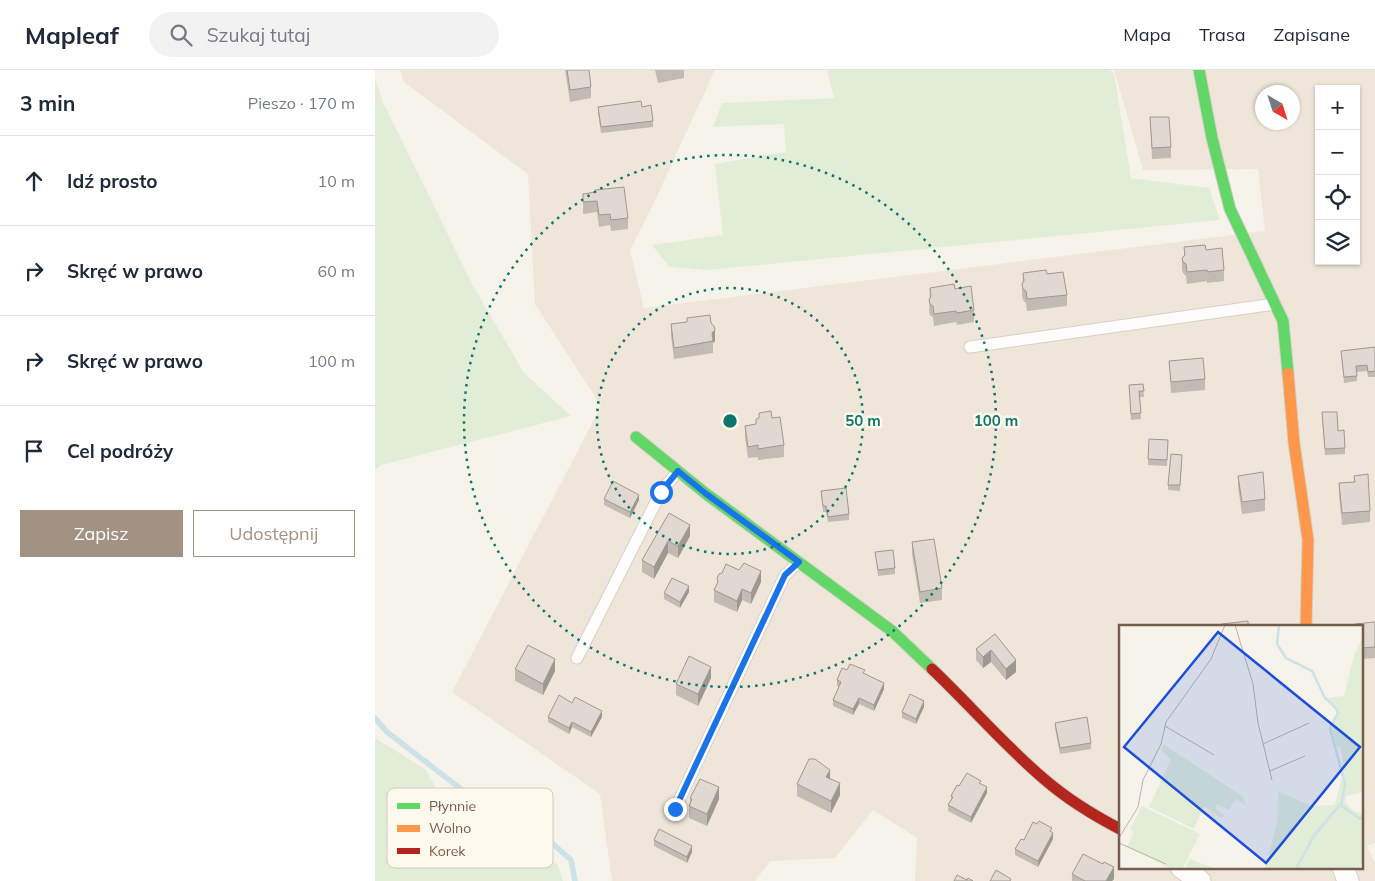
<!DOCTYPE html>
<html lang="pl">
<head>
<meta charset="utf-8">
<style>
  body { margin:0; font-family:Mulish,sans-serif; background:#f2f2f3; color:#1f2937 }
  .controls { position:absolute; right:15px; top:15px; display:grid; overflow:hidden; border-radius:0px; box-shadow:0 1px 4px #0004 }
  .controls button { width:45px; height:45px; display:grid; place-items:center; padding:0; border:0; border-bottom:1px solid #e0e1e3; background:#fff; color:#1f2937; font:25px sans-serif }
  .compass { position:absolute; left:880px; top:15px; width:45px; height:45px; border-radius:50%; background:#fff; box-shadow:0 1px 4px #0004; rotate:141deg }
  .stop { position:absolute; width:15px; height:15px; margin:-11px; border:4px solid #1a73e8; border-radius:50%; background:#fff }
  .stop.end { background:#1a73e8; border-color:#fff; box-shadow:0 1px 5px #0008 }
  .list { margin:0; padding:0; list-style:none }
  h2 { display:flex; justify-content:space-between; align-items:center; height:65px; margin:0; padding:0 20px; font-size:21px }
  h2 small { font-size:16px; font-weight:400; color:#747a83 }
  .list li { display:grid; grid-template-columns:32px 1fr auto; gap:15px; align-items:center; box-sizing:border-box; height:90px; padding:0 20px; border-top:1px solid #e0e1e3 }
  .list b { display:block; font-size:19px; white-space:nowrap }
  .list em { font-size:16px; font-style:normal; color:#747a83 }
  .actions { display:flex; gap:10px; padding:15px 20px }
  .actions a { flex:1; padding:11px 0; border:1px solid #a29284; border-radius:0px; text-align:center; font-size:18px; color:#a29284 }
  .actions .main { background:#a29284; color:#fff }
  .icon { flex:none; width:28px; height:28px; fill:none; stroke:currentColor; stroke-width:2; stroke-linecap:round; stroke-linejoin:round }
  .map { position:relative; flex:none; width:1000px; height:811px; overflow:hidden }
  header { display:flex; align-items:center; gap:30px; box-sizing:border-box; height:70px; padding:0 25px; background:#fff; border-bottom:1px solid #e0e1e3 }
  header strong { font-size:24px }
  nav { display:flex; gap:28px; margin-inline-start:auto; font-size:18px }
  .search { width:350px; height:45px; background:#f2f2f3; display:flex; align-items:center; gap:12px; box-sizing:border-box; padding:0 18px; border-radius:28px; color:#747a83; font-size:19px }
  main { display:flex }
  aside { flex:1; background:#fff }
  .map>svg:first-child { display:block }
</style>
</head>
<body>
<header>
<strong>Mapleaf</strong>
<div class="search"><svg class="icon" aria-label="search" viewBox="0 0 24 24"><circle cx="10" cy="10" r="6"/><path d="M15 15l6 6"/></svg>Szukaj tutaj</div>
<nav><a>Mapa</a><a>Trasa</a><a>Zapisane</a></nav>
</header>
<main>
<aside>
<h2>3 min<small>Pieszo · 170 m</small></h2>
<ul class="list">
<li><svg class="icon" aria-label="ahead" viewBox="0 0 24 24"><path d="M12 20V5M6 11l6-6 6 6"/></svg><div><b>Idź prosto</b></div><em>10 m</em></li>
<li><svg class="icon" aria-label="right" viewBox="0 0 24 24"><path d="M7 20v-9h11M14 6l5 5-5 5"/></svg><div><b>Skręć w prawo</b></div><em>60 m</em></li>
<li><svg class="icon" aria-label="right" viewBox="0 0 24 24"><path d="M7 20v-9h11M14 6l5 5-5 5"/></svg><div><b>Skręć w prawo</b></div><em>100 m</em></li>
<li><svg class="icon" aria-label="arrive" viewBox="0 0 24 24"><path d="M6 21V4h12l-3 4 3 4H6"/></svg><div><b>Cel podróży</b></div></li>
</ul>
<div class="actions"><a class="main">Zapisz</a><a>Udostępnij</a></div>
</aside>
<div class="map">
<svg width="1000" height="811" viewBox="0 0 1000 811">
  <rect width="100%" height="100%" fill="#f6f3eb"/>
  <path fill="#efe6d9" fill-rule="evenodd" d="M25,0H340L277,137L255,180L269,238L890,161L883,99L768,100L739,0H1000V773L992,776L1000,794V811H540L542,768L498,740L460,788L395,791L380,811H237L225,724L77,622L226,336L160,234L153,104L29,12ZM944,19H981V191H944ZM888,22H918V52H888ZM745,556H986V797H745Z"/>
  <g fill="#e2edd7">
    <path d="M452,0H733L739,3L756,108L834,118L845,150L332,200L294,197L277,175L348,165L340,94L411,82L409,54L338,57L347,33L459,28Z"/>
    <path d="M0,9L8,32L97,214L149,303L196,346L6,395L0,400Z"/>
    <path d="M0,668L50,699L74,740L108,739L183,795L188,811H0Z"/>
  </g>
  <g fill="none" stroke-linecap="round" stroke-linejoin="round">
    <path stroke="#cde2e6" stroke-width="5.5" d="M0,648L12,662L99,729L169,766L196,790L200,811"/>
    <defs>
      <g id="lane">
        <path d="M595,277L900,234"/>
        <path d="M202,588L286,422L303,401"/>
        <path d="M300,739L410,505L423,493"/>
      </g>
      <g id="street">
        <path d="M806,797L825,811"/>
        <path d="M968,797L973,811"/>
      </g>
      <g id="fast">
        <path d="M824,0L837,68L855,139L908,251L913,303"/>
        <path d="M261,367L330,423L517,561L557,599"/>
      </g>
      <path id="slow" d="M913,303L919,373L933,470L931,556"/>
      <path id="jam" d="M557,599C595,635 629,675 669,709C691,728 718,745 745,759"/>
    </defs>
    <use href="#lane" stroke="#d6d0ca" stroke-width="13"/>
    <use href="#street" stroke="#d6d0ca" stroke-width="23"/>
    <use href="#fast" stroke="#d6d0c9" stroke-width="13"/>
    <use href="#slow" stroke="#d6d0c9" stroke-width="13"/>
    <use href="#jam" stroke="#d6d0c9" stroke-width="13"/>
    <use href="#lane" stroke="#fefdfc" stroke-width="11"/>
    <use href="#street" stroke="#fefdfc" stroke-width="21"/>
    <use href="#fast" stroke="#63d668" stroke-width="11"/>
    <use href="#slow" stroke="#ff974d" stroke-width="11"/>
    <use href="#jam" stroke="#b3261e" stroke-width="11"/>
  </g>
  <g fill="#c2bbb4">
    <path d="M190,0H214L216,17V28L195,32Z"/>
    <path d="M280,0H309V8L283,13Z"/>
    <path d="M223,37H267L278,51V57L226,63L223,43Z"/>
    <path d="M775,47L796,77V88L777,89Z"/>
    <path d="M220,122L253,148V159L236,161L235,155L224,157L222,142L208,144V124Z"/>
    <path d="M809,177L831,180L849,200V211L832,213V211L812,214L811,206L808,203L807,200V188L809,187Z"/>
    <path d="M648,203L672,204L692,225V236L652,241L651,233L648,230L647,226Z"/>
    <path d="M555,218L580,219L599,240V252L582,255L581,252L559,256L558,247L555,245L554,241Z"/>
    <path d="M312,248L340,271L338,273V283L299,289L296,266V254L312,252Z"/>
    <path d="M1000,277V307H993L992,301L982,302V311L969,313L966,281Z"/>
    <path d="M794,291L830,309V320L796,323Z"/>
    <path d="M768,314L769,327H765L766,349L756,350L754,315Z"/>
    <path d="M384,343L397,348L409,375V387L383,390V387L373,388L370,367V356L381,354V349H384Z"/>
    <path d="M947,348L963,361L970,378V384L950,385Z"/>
    <path d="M774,369L793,370L792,396L773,395Z"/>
    <path d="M807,391L805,421L793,420V415Z"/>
    <path d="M863,406L890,429V441L867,444L863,417Z"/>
    <path d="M979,406L995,441V452L967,455L964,425V413L979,412Z"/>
    <path d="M446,421L474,444V450L453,452L451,442H448Z"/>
    <path d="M229,429L264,430L255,448L229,435Z"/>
    <path d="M315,455V466L303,488L293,483L279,509L267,502V490Z"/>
    <path d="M537,472L567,518V530L545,533L537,484Z"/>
    <path d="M500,482L520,498V504L503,506Z"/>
    <path d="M342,508L386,512L376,534L367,530L362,542L339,532V520L342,515Z"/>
    <path d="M314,522L305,538L289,529V523Z"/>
    <path d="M1000,552V588L986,589V556Z"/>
    <path d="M620,564L641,602L631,610L616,592L608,598L601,590V579Z"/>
    <path d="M140,599L180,601L168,625L140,611Z"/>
    <path d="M472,600L490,604L509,619L499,641L484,634L478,645L458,636V630L464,617L462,616V610Z"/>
    <path d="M336,608L323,636L301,625V614Z"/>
    <path d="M197,633L227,647L216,667L197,657L194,664L173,652V647Z"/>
    <path d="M549,637L541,654L527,648V642Z"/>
    <path d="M680,653L716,673V679L685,684L680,658Z"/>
    <path d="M455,708L465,725L456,743L422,726V714Z"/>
    <path d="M606,714L612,723L596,753L573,741V735L576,730V726L584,716Z"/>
    <path d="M315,728L344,729L332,756L314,748V736L315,732Z"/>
    <path d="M677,762L678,769L663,797L640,785V779L649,770Z"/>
    <path d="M279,770L317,782L312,793L279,776Z"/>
    <path d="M728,794L739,809L737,811H697V804Z"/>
  </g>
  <g fill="#9e9892">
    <path d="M340,260V271L338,273L337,263Z"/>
    <path d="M264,425V430L255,448V442Z"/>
    <path d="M315,455V466L303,488V476Z"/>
    <path d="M293,471V483L279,509V497Z"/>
    <path d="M386,501V512L376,534V523Z"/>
    <path d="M314,516V522L305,538V532Z"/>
    <path d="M367,519V530L362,542V531Z"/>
    <path d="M616,580V592L608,598V587Z"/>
    <path d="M180,589V601L168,625V614Z"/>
    <path d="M641,590V602L631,610V599Z"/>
    <path d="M336,597V608L323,636V624Z"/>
    <path d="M509,613V619L499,641V635Z"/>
    <path d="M484,628V634L478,645V639Z"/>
    <path d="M549,631V637L541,654V649Z"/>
    <path d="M227,641V647L216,667V662Z"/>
    <path d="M197,652V657L194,664V658Z"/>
    <path d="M455,700V711L451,707Z"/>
    <path d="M465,713V725L456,743V731Z"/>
    <path d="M344,717V729L332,756V744Z"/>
    <path d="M612,717V723L596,753V747Z"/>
    <path d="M678,763V769L663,797V791Z"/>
    <path d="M317,776V782L312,793V787Z"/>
    <path d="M739,797V809L737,811H731Z"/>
  </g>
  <g fill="#e1d9d1" stroke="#9e9892">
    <path d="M192,0H214L216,17L195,20Z"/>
    <path d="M266,31L267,37L276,35L278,51L226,57L223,37Z"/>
    <path d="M775,47H794L796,77L777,78Z"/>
    <path d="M249,117L253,148L236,150L235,144L224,145L222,131L208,132V124L221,122L220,120Z"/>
    <path d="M830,175L831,180L847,178L849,200L832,202V200L812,202L811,194L808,192L807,188L810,185L809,177Z"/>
    <path d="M671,200L672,204L688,202L692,225L652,229L651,221L648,219L647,214L649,211L648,203Z"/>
    <path d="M579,214L580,219L596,216L599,240L582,243L581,241L559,244L558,236L555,234L554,230L556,226L555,218Z"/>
    <path d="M335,245L336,253L339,256L340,260L337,263L338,271L299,278L296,254L312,252V248Z"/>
    <path d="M1000,277V301L993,302L992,295L981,296L982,306L969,307L966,281Z"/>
    <path d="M828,288L830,309L796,312L794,291Z"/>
    <path d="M768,314L769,321H764L766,343L756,344L754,315Z"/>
    <path d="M396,341L397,348L405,347L409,375L383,379V375L373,377L370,356L381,354V349L384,348V343Z"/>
    <path d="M947,342H962L963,361L969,360L970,378L950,379Z"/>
    <path d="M774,369L793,370L792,390L773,389Z"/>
    <path d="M796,384L807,385L805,415H793Z"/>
    <path d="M888,402L890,429L867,432L863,406Z"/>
    <path d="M993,404L995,441L967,443L964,413L980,412L979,406Z"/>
    <path d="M238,411L264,425L255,442L229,429Z"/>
    <path d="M471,418L474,444L453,447L451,436H448L446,421Z"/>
    <path d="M294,443L315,455L303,476L293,471L279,497L267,490Z"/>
    <path d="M559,469L567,518L545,522L537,472Z"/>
    <path d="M518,480L520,498L503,500L500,482Z"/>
    <path d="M369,493L386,501L376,523L367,519L362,531L339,520L343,512L342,508L344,504L347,503L351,494L364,500Z"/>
    <path d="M297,508L314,516L305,532L289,523Z"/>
    <path d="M873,551V556H847V554Z"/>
    <path d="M1000,552V577L986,578V556H980V554Z"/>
    <path d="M620,564L641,590L631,599L616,580L608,587L601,579Z"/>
    <path d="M153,575L180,589L168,614L140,599Z"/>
    <path d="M314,586L336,597L323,624L301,614Z"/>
    <path d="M475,594L490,600L488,603L509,613L499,635L484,628L478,639L458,630L466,612L462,610L467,598L472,600Z"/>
    <path d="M535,624L549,631L541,649L527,642Z"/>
    <path d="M184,625L197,633L200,627L227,641L216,662L197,652L194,658L173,647Z"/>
    <path d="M712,647L716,673L685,678L680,653Z"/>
    <path d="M434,689H440L455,700L451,707L465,713L456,731L422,714Z"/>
    <path d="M592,703L606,711L604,713L612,717L596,747L573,735L578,727L576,726L582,715L584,716Z"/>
    <path d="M325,709L344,717L332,744L314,736L317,729L315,728Z"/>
    <path d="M664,751L677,758L675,761L678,763L663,791L640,779L646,769L649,770L658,752L662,754Z"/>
    <path d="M284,759L317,776L312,787L279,770Z"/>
    <path d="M708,784L728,794L729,792L739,797L731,811H710L697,804Z"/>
    <path d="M621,800L636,809L635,811H615Z"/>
    <path d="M582,805L592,810L593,808L598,811H579Z"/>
  </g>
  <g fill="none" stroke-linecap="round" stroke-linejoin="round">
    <path stroke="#1a73e8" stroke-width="6" d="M286,422L303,401L330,423L424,492L410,505L300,739"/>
  </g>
  <g fill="none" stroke="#0f766e" stroke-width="2.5" stroke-dasharray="2.5 5">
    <circle cx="355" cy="351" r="133"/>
    <circle cx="355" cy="351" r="266"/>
  </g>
  <g transform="translate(744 555)">
    <rect width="244" height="244" fill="#f6f3eb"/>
    <path d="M244,12V167L227,171L226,177L233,185L244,189V235L240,244H146L158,196L159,166L192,181L216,180L225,143L222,124L217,120L213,103L218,86L208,73L225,71L235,30ZM44,119L123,171L128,181L117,174L110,185L98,179L96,183L106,191L102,193L85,181L75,204L30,182L52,135L42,125ZM23,181L81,209L63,244H53L8,222L15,207L11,204ZM71,234L97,244H66Z" fill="#e2edd7"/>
    <path fill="none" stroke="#cde2e6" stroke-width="2.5" d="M160,0L158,19L167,33L193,46L206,73L216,82L219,88L211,103L226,159L222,180L241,194L244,192M177,244L196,209L221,180"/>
    <path fill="none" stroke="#beb2a7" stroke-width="1" d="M116,0L134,59L139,98L153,155M46,101L95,130M144,119L190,98M151,146L186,131M0,213L19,182L24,155L42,119L47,97L92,34L106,0M0,218L47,239"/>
    <path fill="#1d4ed8" fill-opacity="0.15" stroke="#1d4ed8" stroke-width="2.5" d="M99,7L241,122L147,238L5,122Z"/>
    <rect width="244" height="244" fill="none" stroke="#745d4d" stroke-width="2.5"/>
  </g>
  <rect x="12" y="718" width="166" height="80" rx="8" fill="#fef9ed" stroke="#d5cabd" stroke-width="1"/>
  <rect x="22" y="733" width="23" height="6" fill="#63d668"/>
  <rect x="22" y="755" width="23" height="7" fill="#ff974d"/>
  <rect x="22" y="778" width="23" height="6" fill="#b3261e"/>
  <g font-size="14" fill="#745d4d">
    <text x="54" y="741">Płynnie</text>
    <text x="54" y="763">Wolno</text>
    <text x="54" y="786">Korek</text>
  </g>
  <circle cx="355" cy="351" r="8" fill="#0f766e" stroke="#fef9ed" stroke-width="2.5"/>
  <g font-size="15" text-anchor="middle" font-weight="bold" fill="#0f766e" stroke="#fef9ed" stroke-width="5" stroke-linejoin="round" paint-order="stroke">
    <text x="488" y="356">50 m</text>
    <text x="621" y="356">100 m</text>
  </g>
</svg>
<div class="controls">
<button>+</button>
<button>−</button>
<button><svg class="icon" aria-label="locate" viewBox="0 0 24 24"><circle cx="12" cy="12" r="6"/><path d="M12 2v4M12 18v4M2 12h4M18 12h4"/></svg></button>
<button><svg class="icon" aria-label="layers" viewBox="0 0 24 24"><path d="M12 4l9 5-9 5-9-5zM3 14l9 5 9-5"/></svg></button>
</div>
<svg class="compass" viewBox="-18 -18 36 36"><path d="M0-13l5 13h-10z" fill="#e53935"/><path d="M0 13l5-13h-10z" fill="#747a83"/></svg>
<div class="stop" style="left:286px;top:422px"></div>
<div class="stop end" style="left:300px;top:739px"></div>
</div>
</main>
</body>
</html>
